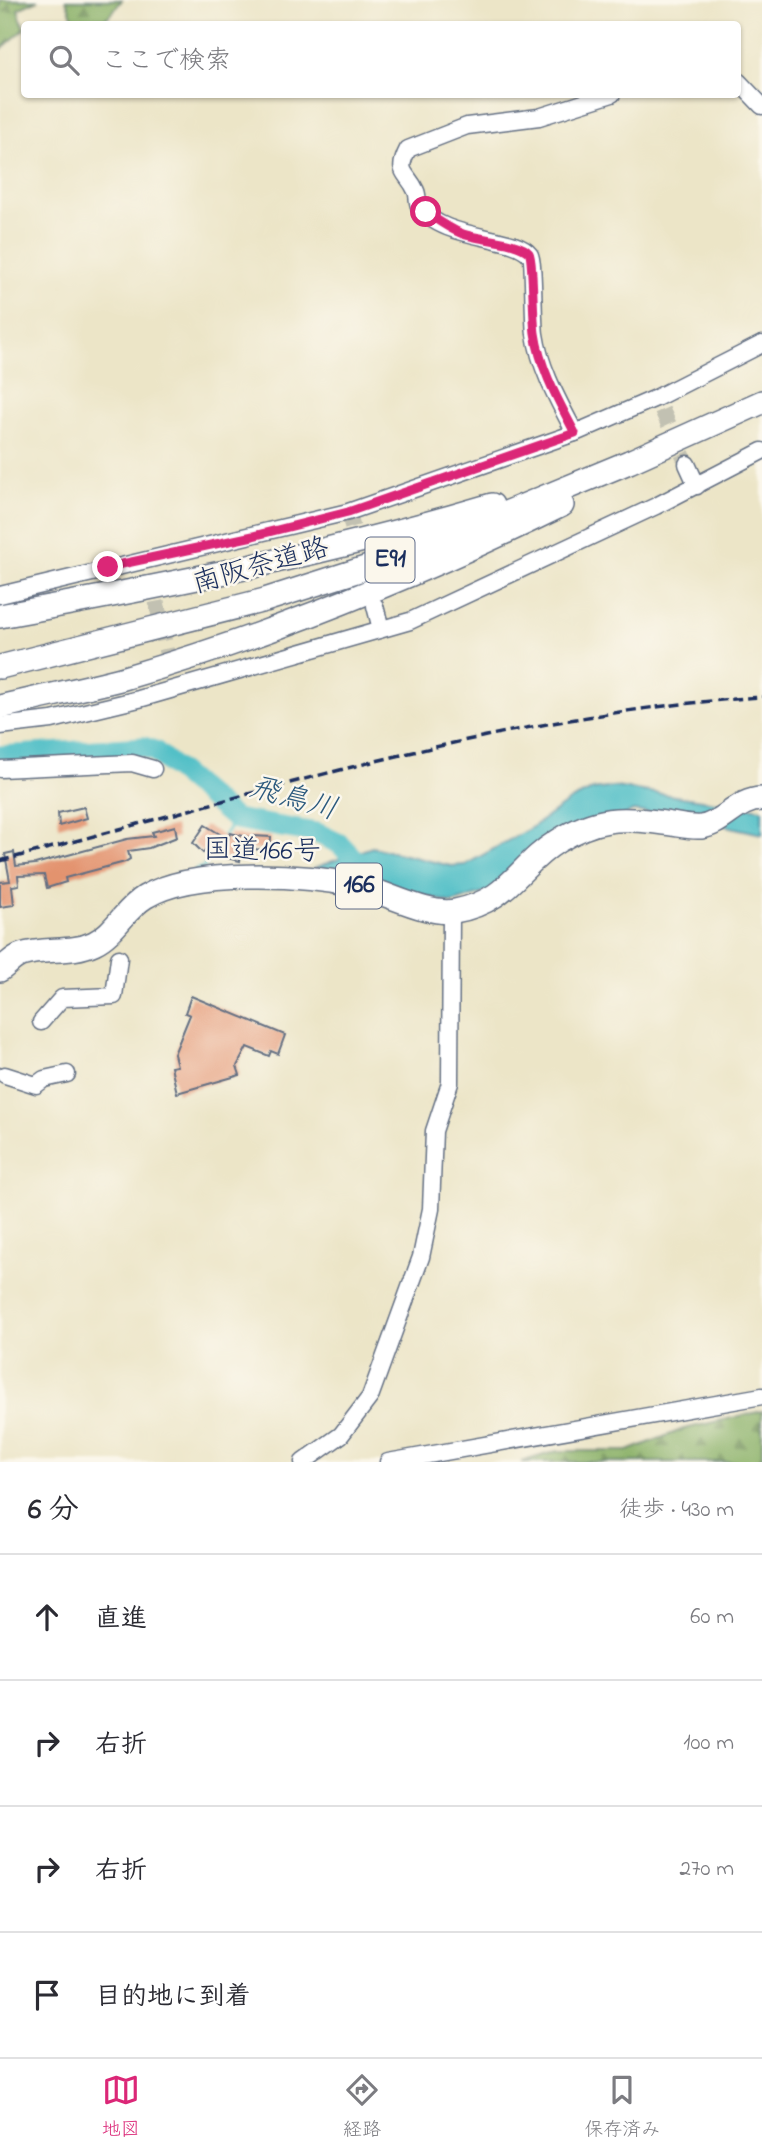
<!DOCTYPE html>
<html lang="ja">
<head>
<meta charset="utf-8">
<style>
  body { margin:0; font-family:"Indie Flower","Klee One",sans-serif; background:#f2f2f3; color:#2b2b33 }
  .stop { position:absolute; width:21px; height:21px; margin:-16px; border:5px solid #db2777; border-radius:50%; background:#fff }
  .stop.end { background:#db2777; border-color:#fff; box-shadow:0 2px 7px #0008 }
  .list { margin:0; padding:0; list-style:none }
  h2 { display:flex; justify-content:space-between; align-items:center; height:91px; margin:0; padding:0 28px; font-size:30px }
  h2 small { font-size:23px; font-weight:400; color:#7c7c81 }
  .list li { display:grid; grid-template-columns:46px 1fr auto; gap:21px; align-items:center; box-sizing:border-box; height:126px; padding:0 28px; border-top:2px solid #e1e1e2 }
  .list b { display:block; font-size:26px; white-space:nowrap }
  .list em { font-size:23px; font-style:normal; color:#7c7c81 }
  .icon { flex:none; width:38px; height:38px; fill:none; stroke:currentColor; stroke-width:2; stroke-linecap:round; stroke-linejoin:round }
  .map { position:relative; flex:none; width:762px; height:1462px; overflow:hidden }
  .search { position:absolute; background:#fff; box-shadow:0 2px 5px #0004; left:21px; right:21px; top:21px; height:77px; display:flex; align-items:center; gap:18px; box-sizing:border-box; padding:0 24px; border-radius:7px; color:#7c7c81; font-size:26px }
  .sheet { height:595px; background:#fff }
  nav { display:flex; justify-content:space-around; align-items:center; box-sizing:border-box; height:98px; border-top:2px solid #e1e1e2; background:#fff; font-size:19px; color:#7c7c81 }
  nav a { display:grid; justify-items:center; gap:4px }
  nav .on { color:#db2777 }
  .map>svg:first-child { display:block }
</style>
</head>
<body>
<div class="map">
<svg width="762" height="1462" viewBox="0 0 762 1462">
  <defs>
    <pattern id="forest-firs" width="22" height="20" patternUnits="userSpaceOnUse" patternTransform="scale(1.75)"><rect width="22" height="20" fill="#8ab167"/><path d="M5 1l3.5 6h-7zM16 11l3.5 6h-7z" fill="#709058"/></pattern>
  </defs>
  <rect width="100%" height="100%" fill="#fbf7ec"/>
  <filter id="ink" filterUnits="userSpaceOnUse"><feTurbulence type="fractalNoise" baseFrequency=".0143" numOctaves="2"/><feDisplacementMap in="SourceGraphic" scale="14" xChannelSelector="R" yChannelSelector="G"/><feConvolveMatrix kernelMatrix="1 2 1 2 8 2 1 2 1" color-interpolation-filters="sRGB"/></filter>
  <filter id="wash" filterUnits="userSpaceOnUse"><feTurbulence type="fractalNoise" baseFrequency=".00686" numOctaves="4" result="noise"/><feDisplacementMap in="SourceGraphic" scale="28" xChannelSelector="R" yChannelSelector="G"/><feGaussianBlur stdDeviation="1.57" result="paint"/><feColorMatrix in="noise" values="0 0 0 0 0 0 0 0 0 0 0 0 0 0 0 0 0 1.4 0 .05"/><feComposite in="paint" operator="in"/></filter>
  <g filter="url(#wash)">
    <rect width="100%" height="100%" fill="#ece5c7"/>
    <g fill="url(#forest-firs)" stroke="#527062" stroke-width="2">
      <path d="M0,0H38L18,9L24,29L0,50Z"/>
      <path d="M66,0H122C105,22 103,25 75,24Z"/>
      <path d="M762,1411V1462H521L557,1451H628L684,1429Z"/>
    </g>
    <path fill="#52c0c7" stroke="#367892" stroke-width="2" d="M615,787L762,809V834L690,818L633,811L493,890L452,903L316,867L372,847L451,866L465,865L534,826L571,800L592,790Z"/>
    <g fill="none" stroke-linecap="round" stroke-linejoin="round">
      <g stroke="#52c0c7" stroke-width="3.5">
        <path d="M222,839L235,819"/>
        <path d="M196,870L204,867L218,845"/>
      </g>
      <path stroke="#52c0c7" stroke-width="21" d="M0,756L144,747L155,751L235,819L317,833L340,844L355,860L375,865"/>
    </g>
    <g id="blocks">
      <g fill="#e3936e">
        <path d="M84,807L87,818L59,826L58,813Z"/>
        <path d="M205,825L228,839L230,833L252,838L253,836L271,837L270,850L249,849L247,855L241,854L240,861L222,857L224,850L208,846L203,853L193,843Z"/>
        <path d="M175,826L177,837L149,848L128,851L130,859L125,862L65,878L66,882L47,888L44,875L18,876L19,885L12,886L14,905L0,907V882L10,881L5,854L14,852L16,866L35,864L127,839L154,836L152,832Z"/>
        <path d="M191,996L285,1035L278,1054L271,1051L269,1056L247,1047L237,1066L240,1075L177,1093L171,1067L177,1066L174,1054L190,1015L185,1013Z"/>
      </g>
    </g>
  </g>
  <g filter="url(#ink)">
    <use href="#blocks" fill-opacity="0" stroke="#646f83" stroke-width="2"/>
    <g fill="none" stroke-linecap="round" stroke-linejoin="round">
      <g stroke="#c2c1b2" stroke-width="16" stroke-dasharray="16 8" stroke-linecap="butt">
        <path d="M662,410L687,464"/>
        <path d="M348,512L367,576"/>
        <path d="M152,578L171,676"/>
      </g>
      <defs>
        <g id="minor">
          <path d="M738,81L762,106"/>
          <path d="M575,433C559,402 540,369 535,334C533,321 534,260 530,255C515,234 441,241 419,206C417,202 418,195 416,191C407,171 395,174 408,149L467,126L539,117L612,94"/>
          <path d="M687,464L697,486"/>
          <path d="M0,595L348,512L575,433L656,398L762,344"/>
          <path d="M375,606L381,629"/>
          <path d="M0,726L52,720L139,699L410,621L656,506L762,451"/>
          <path d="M0,769L132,763L153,769"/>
          <path d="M41,1022L62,998L114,996L119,958"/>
          <path d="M5,1075L36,1085L44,1079L67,1074"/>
          <path d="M303,1462L341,1435L370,1397L421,1257L431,1209L434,1131L450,1083L451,912"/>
          <path d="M388,1462L762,1396"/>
        </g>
        <g id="highway">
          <path d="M0,616C165,586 331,553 492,505"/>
          <path d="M0,667L265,600L400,557L629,462L762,402"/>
          <path d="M0,707C41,697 83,689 124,678C275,634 421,574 562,505"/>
          <path d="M0,970C6,966 14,957 21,955C45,947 71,954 94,943C115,933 125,909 145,897C193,868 303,874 358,886C386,892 427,916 455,911C510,901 517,866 558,841C597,817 620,817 664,823C675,824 689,828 701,827C724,824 737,799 762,799"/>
        </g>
      </defs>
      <use href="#minor" stroke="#646f83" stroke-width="19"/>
      <use href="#highway" stroke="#646f83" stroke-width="26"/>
      <use href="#minor" stroke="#fff" stroke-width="16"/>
      <use href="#highway" stroke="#fff" stroke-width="23"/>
      <path stroke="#1b2f5e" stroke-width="3.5" stroke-dasharray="10 5" stroke-linecap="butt" d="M0,861C251,796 502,713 762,697"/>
    </g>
  </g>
  <g fill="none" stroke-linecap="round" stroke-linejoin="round" filter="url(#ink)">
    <path stroke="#db2777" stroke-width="9" d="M108,567L253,536L348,512L575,433C559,402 540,369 535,333C533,321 533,258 529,253C519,241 479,240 463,234C449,229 437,220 426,212"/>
  </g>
  <g text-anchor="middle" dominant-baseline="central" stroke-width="5" stroke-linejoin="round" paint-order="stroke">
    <g fill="#fbf7ec" stroke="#5e6b89" stroke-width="2">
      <rect x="365.5" y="537.5" width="49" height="45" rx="5"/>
      <rect x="336" y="863.5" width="46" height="45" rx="5"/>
    </g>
    <g font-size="26" font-weight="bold" fill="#1b2f5e">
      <text x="390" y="560">E91</text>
      <text x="359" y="886">166</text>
    </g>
    <g font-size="28" fill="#1b2f5e" stroke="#fbf7ec">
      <text transform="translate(261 567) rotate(-16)">南阪奈道路</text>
      <text transform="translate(262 852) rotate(1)">国道166号</text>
    </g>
    <g font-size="30" font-style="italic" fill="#2c5a7e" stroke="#fbf7ec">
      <text transform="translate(293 800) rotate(16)">飛鳥川</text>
    </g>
  </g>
</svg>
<div class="stop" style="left:426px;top:212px"></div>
<div class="stop end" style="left:108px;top:567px"></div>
<div class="search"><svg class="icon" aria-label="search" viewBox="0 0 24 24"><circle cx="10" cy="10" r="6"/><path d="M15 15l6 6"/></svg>ここで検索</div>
</div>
<section class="sheet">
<h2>6 分<small>徒歩 · 430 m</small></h2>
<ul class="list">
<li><svg class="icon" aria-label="ahead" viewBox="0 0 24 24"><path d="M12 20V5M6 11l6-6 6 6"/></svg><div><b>直進</b></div><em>60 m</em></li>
<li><svg class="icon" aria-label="right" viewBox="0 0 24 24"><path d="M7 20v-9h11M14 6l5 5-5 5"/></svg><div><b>右折</b></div><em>100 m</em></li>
<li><svg class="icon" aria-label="right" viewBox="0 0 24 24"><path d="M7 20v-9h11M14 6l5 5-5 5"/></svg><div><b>右折</b></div><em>270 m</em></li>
<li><svg class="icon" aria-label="arrive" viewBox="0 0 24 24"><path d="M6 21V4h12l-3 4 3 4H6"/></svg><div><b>目的地に到着</b></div></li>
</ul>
</section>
<nav>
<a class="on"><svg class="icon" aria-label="map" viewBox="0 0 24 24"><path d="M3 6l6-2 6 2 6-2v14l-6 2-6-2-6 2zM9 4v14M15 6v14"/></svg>地図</a>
<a><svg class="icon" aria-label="directions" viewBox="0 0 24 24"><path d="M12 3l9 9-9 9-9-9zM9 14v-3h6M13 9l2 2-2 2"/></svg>経路</a>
<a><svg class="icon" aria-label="saved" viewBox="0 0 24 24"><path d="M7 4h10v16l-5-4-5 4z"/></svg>保存済み</a>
</nav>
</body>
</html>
